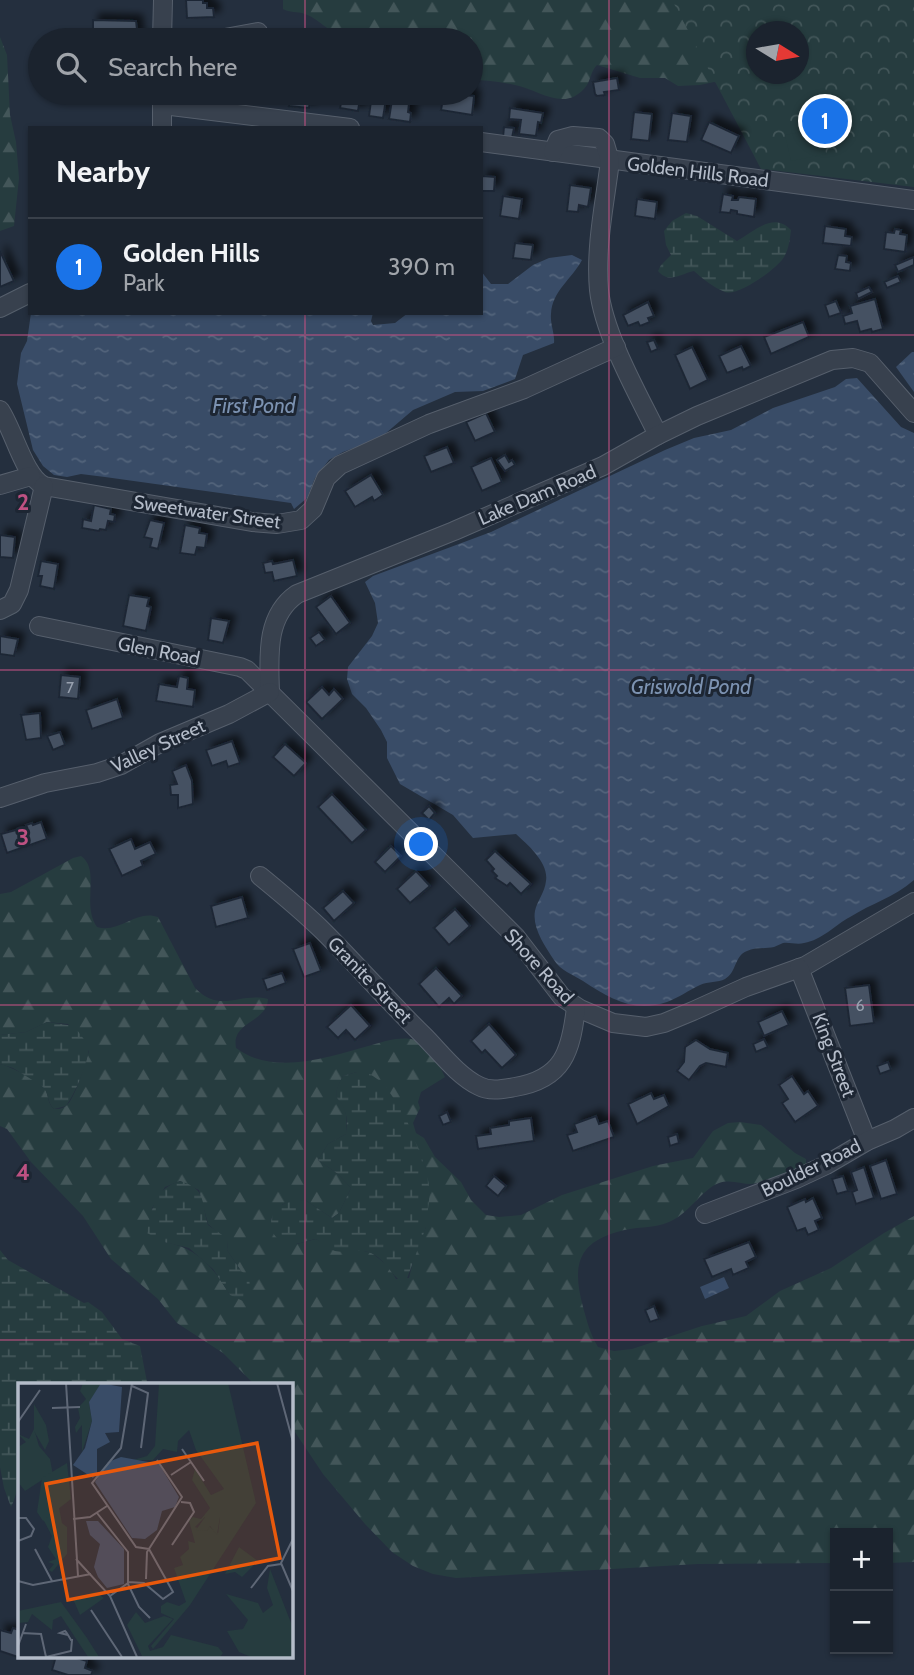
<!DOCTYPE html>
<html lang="en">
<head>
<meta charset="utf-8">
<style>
  body { margin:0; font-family:Cabin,sans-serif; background:#282f3a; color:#f1f3f6 }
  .controls { position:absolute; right:21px; bottom:21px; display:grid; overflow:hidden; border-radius:0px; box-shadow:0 2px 5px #0004 }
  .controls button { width:63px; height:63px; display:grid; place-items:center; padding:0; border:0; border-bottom:2px solid #39404a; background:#1b232e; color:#f1f3f6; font:35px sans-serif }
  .compass { position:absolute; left:746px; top:21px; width:63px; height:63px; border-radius:50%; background:#1b232e; box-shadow:0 2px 5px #0004; rotate:101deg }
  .you { position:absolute; left:422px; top:845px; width:24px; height:24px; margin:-18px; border:5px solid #fff; border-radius:50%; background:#1a73e8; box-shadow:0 0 0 10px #1a73e833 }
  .badge { display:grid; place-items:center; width:46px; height:46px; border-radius:50%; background:#1a73e8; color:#fff; font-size:23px; font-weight:700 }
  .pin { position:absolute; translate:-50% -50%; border:4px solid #fff; box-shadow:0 2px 7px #0006 }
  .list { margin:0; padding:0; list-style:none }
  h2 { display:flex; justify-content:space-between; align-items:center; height:91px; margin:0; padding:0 28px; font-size:30px }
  h2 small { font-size:23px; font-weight:400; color:#a0a4aa }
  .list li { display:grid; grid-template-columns:46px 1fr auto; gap:21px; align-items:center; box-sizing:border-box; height:98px; padding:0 28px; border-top:2px solid #39404a }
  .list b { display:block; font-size:26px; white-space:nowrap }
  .list p { margin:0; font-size:23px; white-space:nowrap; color:#a0a4aa }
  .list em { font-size:23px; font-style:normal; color:#a0a4aa }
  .icon { flex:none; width:38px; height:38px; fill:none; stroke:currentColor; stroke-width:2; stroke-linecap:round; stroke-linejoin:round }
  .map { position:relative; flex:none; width:914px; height:1675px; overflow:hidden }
  .search { position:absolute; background:#1b232e; box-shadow:0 2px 5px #0004; left:28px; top:28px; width:455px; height:77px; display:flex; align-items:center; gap:18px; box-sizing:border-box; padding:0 24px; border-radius:38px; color:#a0a4aa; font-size:26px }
  .panel { position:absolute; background:#1b232e; box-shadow:0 2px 5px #0004; left:28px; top:126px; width:455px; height:189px; border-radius:0px }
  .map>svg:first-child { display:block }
</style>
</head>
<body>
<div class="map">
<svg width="914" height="1675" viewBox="0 0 914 1675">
  <defs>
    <pattern id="forest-firs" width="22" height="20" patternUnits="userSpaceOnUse" patternTransform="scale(1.75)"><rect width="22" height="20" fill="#263c3f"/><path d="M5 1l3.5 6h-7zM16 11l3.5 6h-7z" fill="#435659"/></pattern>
    <pattern id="wetland-marsh" width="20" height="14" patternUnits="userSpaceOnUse" patternTransform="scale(1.75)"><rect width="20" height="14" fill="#263c3f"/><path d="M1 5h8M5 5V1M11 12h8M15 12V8" fill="none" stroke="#435659"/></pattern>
    <pattern id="park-crowns" width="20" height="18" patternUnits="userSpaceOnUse" patternTransform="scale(1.75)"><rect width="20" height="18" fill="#263c3f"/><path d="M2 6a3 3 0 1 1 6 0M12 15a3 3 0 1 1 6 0" fill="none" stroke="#435659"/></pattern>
    <pattern id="water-ripples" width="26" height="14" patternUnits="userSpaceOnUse" patternTransform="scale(1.75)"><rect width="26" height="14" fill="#394c67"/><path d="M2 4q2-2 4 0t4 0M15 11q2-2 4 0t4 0" fill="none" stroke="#53647b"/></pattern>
    <filter id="shadow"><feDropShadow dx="6" dy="-6" stdDeviation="3.5" flood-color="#0009"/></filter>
  </defs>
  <rect width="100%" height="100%" fill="#242f3e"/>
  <g fill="url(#forest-firs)" fill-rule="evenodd">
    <path d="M283,0H914V92L731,85L714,82L700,85L678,86L665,78H640L597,65C591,71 591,78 587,85C566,114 540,90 515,85C501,82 485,80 471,80V40H341C332,32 315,17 305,14C297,11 290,13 283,9ZM757,32H799V74H757Z"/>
    <path d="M0,37L7,55L10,115L16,142L19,178L14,226L0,231Z"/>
    <path d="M81,856C101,870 81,905 97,927C119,934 136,909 158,917L195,988C221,1014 239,992 268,999C267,1023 231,1021 236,1048C275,1077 330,1056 372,1045C386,1041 401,1036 415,1040C430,1045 439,1064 445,1077L421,1092L418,1102L420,1108L413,1123L416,1133L424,1138L435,1157L461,1182L471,1200L486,1215L499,1217L521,1215L562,1195L653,1166L693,1158L713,1131L728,1123L740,1122L761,1125L795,1153L806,1159V1164C794,1175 768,1182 751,1184C741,1184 730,1179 719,1183C701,1190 689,1214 669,1222C653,1229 634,1226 617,1232C575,1244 573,1269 583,1307C587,1321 590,1334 598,1347L614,1351L632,1349L702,1326L746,1316L780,1291L831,1268L884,1233L914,1216V1562L888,1563V1533H835V1563L698,1564L456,1578L433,1574L413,1566L392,1552L365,1524L323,1474L291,1426L290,1384H254L223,1353L177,1323L158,1299L111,1259L83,1216L31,1162L7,1129L0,1126V1064C9,1066 40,1081 45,1089C49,1096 47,1103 54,1109C58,1109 62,1109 66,1106C75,1099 85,1064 89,1051L68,1024L47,1022L26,1032L0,1035V894L11,892L73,858ZM357,1072L417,1148L426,1169V1227L415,1253L409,1278L396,1279L389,1267L372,1253L360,1250L337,1251L316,1239L297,1244L271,1219L283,1204L305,1200L332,1218L339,1213L351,1188L338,1174L318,1160L328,1144L346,1134C346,1128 347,1121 346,1115C343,1095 328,1104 343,1076ZM180,1181L199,1190L208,1224L228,1242L227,1250L241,1271L230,1295C214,1268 197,1247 164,1242L152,1208L165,1187Z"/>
  </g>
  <g fill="url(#wetland-marsh)">
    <path d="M686,213L697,216L737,241C754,232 773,211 791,230C790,238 789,249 784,257C778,268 738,297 725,292C713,287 704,280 694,271C680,274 669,284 658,271L661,265L671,255L666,245L664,231L672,221Z"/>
    <path d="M47,1022L74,1026L89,1046C89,1061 75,1094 66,1106L54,1109C47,1103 49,1092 42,1086L13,1068L0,1064V1035L26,1032Z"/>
    <path d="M357,1072L370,1074L383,1083L404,1113L426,1169L430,1191L426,1227L405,1284C392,1277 387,1262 373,1254C361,1247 347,1254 335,1251C328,1249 322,1243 316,1239C308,1240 300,1244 294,1244C270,1245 263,1217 282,1205C288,1201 298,1201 305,1200L332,1218L339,1213L351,1188L338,1174L318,1160L328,1144L346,1134C346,1128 348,1121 346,1115C342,1095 328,1103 343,1076Z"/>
    <path d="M180,1181C207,1189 201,1202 208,1225L225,1237L228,1242L227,1250L241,1271L249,1277C250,1286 251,1295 243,1301L230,1295L213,1269L189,1248L164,1242L147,1233C152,1208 154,1189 180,1181Z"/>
    <path d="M0,1250L8,1260L84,1303L88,1302L102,1312L122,1339L140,1346L147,1382V1384H19C19,1417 26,1480 11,1507L4,1488L0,1467Z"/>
  </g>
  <path fill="url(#park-crowns)" fill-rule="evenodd" d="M672,0H914V187L761,169ZM757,32H799V74H757Z"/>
  <path fill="#263c3f" d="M821,128L826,154L791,161L785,135Z"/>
  <g fill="url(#water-ripples)">
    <path d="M572,255L582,260C572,279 552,291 551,314C550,324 555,334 554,343L523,355L515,379L483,391L455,392L413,410L379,439L343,452L329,460L315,478L307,498L294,509L291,503L105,477L81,474L67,477L54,475L43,466L33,450L17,384L21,353L27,341L31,313H373L371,321L373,325L395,323L408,313H481V271L491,284H508L533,265L549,258Z"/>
    <path d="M912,352H914V392L896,367Z"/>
    <path d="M857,378L901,427L914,433V880C893,898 872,903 850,917C835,925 822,940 804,943C797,945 790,942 783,943C780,944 777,946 774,947C765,949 755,947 747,951C734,956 737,972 725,979C718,983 708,981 700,985C689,990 678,998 667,1002C634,1013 610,999 583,981C573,975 560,970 554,960C545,946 532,928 535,911C537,901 545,892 546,881C549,863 528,845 516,834L473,838L453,815L400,784L387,758V742L381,730L366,708L352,694L347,679L348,667L372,636L378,623L375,603L365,582L373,576L491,532L665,450L694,438L731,430L773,408L835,387L846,379Z"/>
    <path d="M724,1277L729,1288L705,1299L700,1287Z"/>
  </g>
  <g fill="#455162" stroke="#1f2835" stroke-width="2" filter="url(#shadow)">
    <path d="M186,0H203V3H207V8H213L214,17L187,18Z"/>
    <path d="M93,20L136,21L138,38L93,39Z"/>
    <path d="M617,78L619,90L604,92L605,95L597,96L595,94L593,82Z"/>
    <path d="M237,93H258V101L234,102V96H237Z"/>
    <path d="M291,93H311L309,108L289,106Z"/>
    <path d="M331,93H361L358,111L340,108L341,103L329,102Z"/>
    <path d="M372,93H387L383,118L369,116Z"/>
    <path d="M393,93L410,95L408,112L411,113L410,122L389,119Z"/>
    <path d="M444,93L474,96L472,115L441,110Z"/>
    <path d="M510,108L543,113L541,123L538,122L536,136L519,134L521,120L509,119Z"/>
    <path d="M634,112L652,114L649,141L631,139Z"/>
    <path d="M672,113L691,116L687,142L668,140Z"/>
    <path d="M709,122L739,136L731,153L701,140Z"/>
    <path d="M504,127L514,128L512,138L503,137Z"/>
    <path d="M482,176L495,177L494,191H481Z"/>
    <path d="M570,185L591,188L588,207L579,205L578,212L567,211Z"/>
    <path d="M723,194L733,196L732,200H738L739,197L756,199L754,217L737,214V211L731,210L730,213L720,212Z"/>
    <path d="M503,196L522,199L519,219L500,216Z"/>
    <path d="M637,199L657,202L655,219L635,216Z"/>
    <path d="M825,226L846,229L845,236L852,237L851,246L823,243Z"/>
    <path d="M895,229L901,230L900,234L907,235L905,252L884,249L886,232L894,233Z"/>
    <path d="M515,243L533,245L531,260L513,258Z"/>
    <path d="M0,251L14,281L0,287Z"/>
    <path d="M838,255L847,256L846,262L851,263L850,271L835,269Z"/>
    <path d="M914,257V265L898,272L895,265Z"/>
    <path d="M898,276L901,282L887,288L884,282Z"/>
    <path d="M869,287L872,292L858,299L856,293Z"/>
    <path d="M875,299L883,329L872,332L871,329L860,332L857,321L845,324L843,316L852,313L850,306Z"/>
    <path d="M836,301L841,313L829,317L825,305Z"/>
    <path d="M648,302L654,316L648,318L650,322L640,326L638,322L628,326L623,315Z"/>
    <path d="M803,322L809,337L771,354L764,337Z"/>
    <path d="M654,340L658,349L651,352L647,342Z"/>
    <path d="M741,346L751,366L743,370L742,367L727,373L719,356Z"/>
    <path d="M692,347L708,380L690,389L675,355Z"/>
    <path d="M486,413L495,432L475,441L466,422Z"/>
    <path d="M447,447L454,463L431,472L424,456Z"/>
    <path d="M505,455L509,462L512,460L515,465L505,471L497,460Z"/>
    <path d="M491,458L502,482L482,491L471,467Z"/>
    <path d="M371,475L383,495L374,501L372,497L355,507L345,491Z"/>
    <path d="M94,505L111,509L110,514L115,515L114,522L108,521L106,530L100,529L99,531L82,528L83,519L91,521Z"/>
    <path d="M150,520L164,523L158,549L150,547L152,539L144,537Z"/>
    <path d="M185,525L200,528L199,533L207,534L205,548L197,547L195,555L180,553Z"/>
    <path d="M0,535L15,537L13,558L0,557Z"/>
    <path d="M293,560L297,576L274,581L272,572L265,573L263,563L272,561L273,564Z"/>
    <path d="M41,561L58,564L54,589L40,586L42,576H38Z"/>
    <path d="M129,595L149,598L147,606L151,607L146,631L123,626Z"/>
    <path d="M331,596L350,623L336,634L316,607Z"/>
    <path d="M211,618L229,621L223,643L208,640Z"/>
    <path d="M319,632L325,640L316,646L310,638Z"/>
    <path d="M0,636L18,639L14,656L0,654Z"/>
    <path d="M61,675L80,677L78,699L59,697Z"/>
    <path d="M179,676L188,678L187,689L195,690L193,707L156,701L159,684L177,687Z"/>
    <path d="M322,687L329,695L334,689L343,699L322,719L306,702Z"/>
    <path d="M117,699L123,718L92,729L86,710Z"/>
    <path d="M40,713L41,738L26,740L21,715Z"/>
    <path d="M60,732L65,745L53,750L47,736Z"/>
    <path d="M232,741L240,763L228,767L226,761L212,766L206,750Z"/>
    <path d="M285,744L306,763L294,776L273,757Z"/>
    <path d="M186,765L192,781L193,804L178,808V795H171L170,785L177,784L172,771Z"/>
    <path d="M332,794L366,830L352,843L318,807Z"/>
    <path d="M429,806L435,813L429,820L422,813Z"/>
    <path d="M41,822L47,839L7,853L1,834L27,827L26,825L32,823L33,825Z"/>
    <path d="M131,839L135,849L150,842L156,854L141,861L143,866L122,876L109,849Z"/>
    <path d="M391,846L401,856L385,872L375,862Z"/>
    <path d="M495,851L531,884L521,894L510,883L507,886L495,878L497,876L492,871L494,869L486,860Z"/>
    <path d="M416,871L430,886L410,903L397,889Z"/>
    <path d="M343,891L354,903L334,921L323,908Z"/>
    <path d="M242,897L248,918L216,927L211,906Z"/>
    <path d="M455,909L470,926L449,945L434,928Z"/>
    <path d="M310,943L321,971L304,977L293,949Z"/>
    <path d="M436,968L462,996L454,1004L449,998L439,1007L419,984Z"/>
    <path d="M282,973L286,983L267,990L263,979Z"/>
    <path d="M869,985L874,1023L850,1026L845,988Z"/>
    <path d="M351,1005L370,1026L355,1040L346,1030L338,1038L327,1027Z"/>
    <path d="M782,1011L789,1025L764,1036L758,1022Z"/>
    <path d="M489,1024L516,1055L502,1068L485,1050L482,1053L471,1041Z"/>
    <path d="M764,1039L768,1047L756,1052L753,1044Z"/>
    <path d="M696,1040L710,1049L728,1053L726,1067L706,1063L700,1066L689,1080L677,1071L684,1062L685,1047Z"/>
    <path d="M888,1062L891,1070L880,1074L877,1066Z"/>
    <path d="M792,1076L804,1094L808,1091L818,1106L795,1122L782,1103L788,1099L779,1085Z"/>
    <path d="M651,1093L654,1099L664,1095L669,1106L637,1124L628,1104Z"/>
    <path d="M447,1112L451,1122L443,1125L439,1116Z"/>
    <path d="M596,1116L599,1124L608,1121L614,1137L573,1151L567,1135L577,1132L574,1124Z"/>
    <path d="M531,1118L534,1141L478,1149L476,1136L491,1134L490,1128L509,1125V1121Z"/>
    <path d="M677,1134L679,1143L670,1146L668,1137Z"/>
    <path d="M886,1160L897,1194L881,1199L870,1166Z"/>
    <path d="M864,1167L874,1198L856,1204L852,1192L857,1190L851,1172Z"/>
    <path d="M494,1176L506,1186L498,1196L486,1186Z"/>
    <path d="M843,1176L848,1191L837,1194L832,1179Z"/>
    <path d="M813,1198L822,1218L815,1221L819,1230L808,1235L805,1228L797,1231L787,1207L805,1199L806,1202Z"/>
    <path d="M749,1242L756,1257L746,1262L749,1268L733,1275L731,1269L712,1277L704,1259Z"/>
    <path d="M654,1306L659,1319L650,1322L645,1310Z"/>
    <path d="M13,1628L19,1630V1656H22L21,1658L0,1651V1630L11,1633Z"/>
    <path d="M56,1656H70L87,1661L85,1668L93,1671L91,1675H68L52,1670Z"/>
  </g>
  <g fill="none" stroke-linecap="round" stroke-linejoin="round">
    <defs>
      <g id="minor">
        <path d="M162,40L163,0"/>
        <path d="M214,40L258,32"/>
        <path d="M163,105L350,128"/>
        <path d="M162,128V93"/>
        <path d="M481,142L914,200"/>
        <path d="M553,152L558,140L573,136L599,138L605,144L610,161C605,202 595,248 599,290C604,335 638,394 658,435"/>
        <path d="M0,308L30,293"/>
        <path d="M0,410C14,431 24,476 44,486L252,522L277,524L301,520L313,509L326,478L340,465L429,424L524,389L616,347"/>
        <path d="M0,485L31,476"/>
        <path d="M0,610L12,604L19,590L44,486"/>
        <path d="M39,626L240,667L247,670L516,937L562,997L580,1009L613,1023L646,1027L664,1023L693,1011L746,987L805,966L914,902"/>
        <path d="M270,692C269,657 265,616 297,594L454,531L603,466L658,435L697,416L832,360L853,358L870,363L914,413"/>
        <path d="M0,798L45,783L97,773L121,765L160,743L229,714L270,692"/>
        <path d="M260,876C282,894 304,912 324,932C358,966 389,1002 424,1036C440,1052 458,1076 479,1086C490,1092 503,1089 515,1087C563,1079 571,1052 576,1007"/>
        <path d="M799,968L867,1141"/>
        <path d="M705,1214L796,1179L826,1165L867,1141L895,1129L914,1118"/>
      </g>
    </defs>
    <use href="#minor" stroke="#565f6c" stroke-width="20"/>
    <use href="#minor" stroke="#38414e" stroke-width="18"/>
  </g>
  <path fill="none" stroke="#bd5182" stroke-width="2" stroke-opacity="0.55" d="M305,0V40M609,0V1675M305,93V128M305,313V1675M0,335H914M0,670H914M0,1005H914M0,1340H914"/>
  <g text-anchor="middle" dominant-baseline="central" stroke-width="6" stroke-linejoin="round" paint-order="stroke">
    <g font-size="16" fill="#98a1af">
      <text x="70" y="687">7</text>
      <text x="860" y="1005">6</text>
    </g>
    <g font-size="19" fill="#b4bcc9" stroke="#1d2633">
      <text transform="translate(698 172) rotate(7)">Golden Hills Road</text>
      <text transform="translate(537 495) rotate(-23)">Lake Dam Road</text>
      <text transform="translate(207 512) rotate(8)">Sweetwater Street</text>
      <text transform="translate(159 651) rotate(11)">Glen Road</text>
      <text transform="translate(158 746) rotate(-25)">Valley Street</text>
      <text transform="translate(539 966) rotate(48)">Shore Road</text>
      <text transform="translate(370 980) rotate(46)">Granite Street</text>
      <text transform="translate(834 1055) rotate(69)">King Street</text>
      <text transform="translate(811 1168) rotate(-26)">Boulder Road</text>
    </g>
    <g font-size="21" font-style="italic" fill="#7c92b1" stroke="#1d2633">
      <text x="254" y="405">First Pond</text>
      <text x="691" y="686">Griswold Pond</text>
    </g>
  </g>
  <g transform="translate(18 1383)">
    <rect width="275" height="275" fill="#242f3e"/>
    <path d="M65,0H83L71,20L74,38L64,69V42L58,50L57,44L62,35L60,25L68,16L62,8ZM141,0H210L238,120L172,222L135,266L133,263L156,236L143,230V223L149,219L161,223L168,219L156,185L165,182L162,174L171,166L170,158L177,160L171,138L175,134L183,136L192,125L174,97L177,86L193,112L206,106L178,67L171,47L160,58L159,69L145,66L135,77H115L129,73L137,63ZM187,134H202L200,150L191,143L189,148L177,144ZM16,46L21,63L32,76L44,140L49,144V171L34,189L31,187L36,181L30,179L38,176L30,164L34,153L25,136L24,97L7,108L0,99V64L8,59L0,51L11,56ZM252,186L275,245V274H233L221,269L209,248L225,246L230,237L208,211L240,220L245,230L255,222L249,205ZM77,209L86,215L62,232L55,216ZM43,219L69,255L81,274H70L43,233L35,237L34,247L14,231L10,239L0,240V228Z" fill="#263c3f" fill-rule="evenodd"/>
    <path d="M16,21L28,42L31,58L27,67L16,48ZM187,134H202L199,152L192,143L189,148L178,147ZM221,164L240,178L224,194L217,189L207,191ZM118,229L127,240L146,233L155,236L130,263L132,268L145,264L153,252L200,264L205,270L202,274L124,273L109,242Z" fill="#263c3f"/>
    <path d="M49,80L53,116L25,138L19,129L24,95Z" fill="#263c3f"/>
    <path d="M83,0L104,4L101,49L87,50L92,59L79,66V90L75,95L55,82L67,65L74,38L71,19ZM103,74L141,81L161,114L157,124L144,128L139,147L127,156L114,155L77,99L90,79ZM68,138H80L106,166V201L89,205L80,194L76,184L82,161L72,152Z" fill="#394c67"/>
    <path fill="none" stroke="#5e6776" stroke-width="2" d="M48,0L60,193M114,0L103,65L74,100L118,164L131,166M259,0L275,59M114,3L130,10L123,65M34,25L62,24M0,39L22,7M164,66L186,98M153,92L173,79M79,130L110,169V200L92,213M0,135H8L16,146L13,153L0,158M55,136L72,134L89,123M275,156L263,180L275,208M154,162L176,129L172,120L163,119M17,166L34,198M58,176L92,213L119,274M128,196L129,169L164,114L139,77M0,198L15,202L73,191M110,199L126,200L145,216L155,209L131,166M110,201L121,224L132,235M233,205L250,183L263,181M73,227L104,274M4,250L23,251L28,274M0,263L8,241M28,274L53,268L54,257H53L50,252L48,249L47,248L42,250L50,252"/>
    <path fill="#e8590c" fill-opacity="0.15" stroke="#e8590c" stroke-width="3.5" d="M239,60L262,175L50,217L28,101Z"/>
    <rect width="275" height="275" fill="none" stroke="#b4bcc9" stroke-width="3.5"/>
  </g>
  <g font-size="23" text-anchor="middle" font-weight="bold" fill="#bd5182" stroke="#1d2633" stroke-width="6" stroke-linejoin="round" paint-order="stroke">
    <text x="23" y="510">2</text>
    <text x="23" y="845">3</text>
    <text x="23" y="1180">4</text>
  </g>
</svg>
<div class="controls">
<button>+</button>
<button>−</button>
</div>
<svg class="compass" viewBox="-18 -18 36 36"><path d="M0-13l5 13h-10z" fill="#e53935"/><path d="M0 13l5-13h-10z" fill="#a0a4aa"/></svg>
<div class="you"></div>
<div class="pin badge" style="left:825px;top:121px">1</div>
<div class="search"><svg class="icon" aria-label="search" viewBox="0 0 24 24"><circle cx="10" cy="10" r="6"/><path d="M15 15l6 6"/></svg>Search here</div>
<section class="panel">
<h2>Nearby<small></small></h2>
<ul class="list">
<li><span class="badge">1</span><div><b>Golden Hills</b><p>Park</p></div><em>390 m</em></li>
</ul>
</section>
</div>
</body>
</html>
